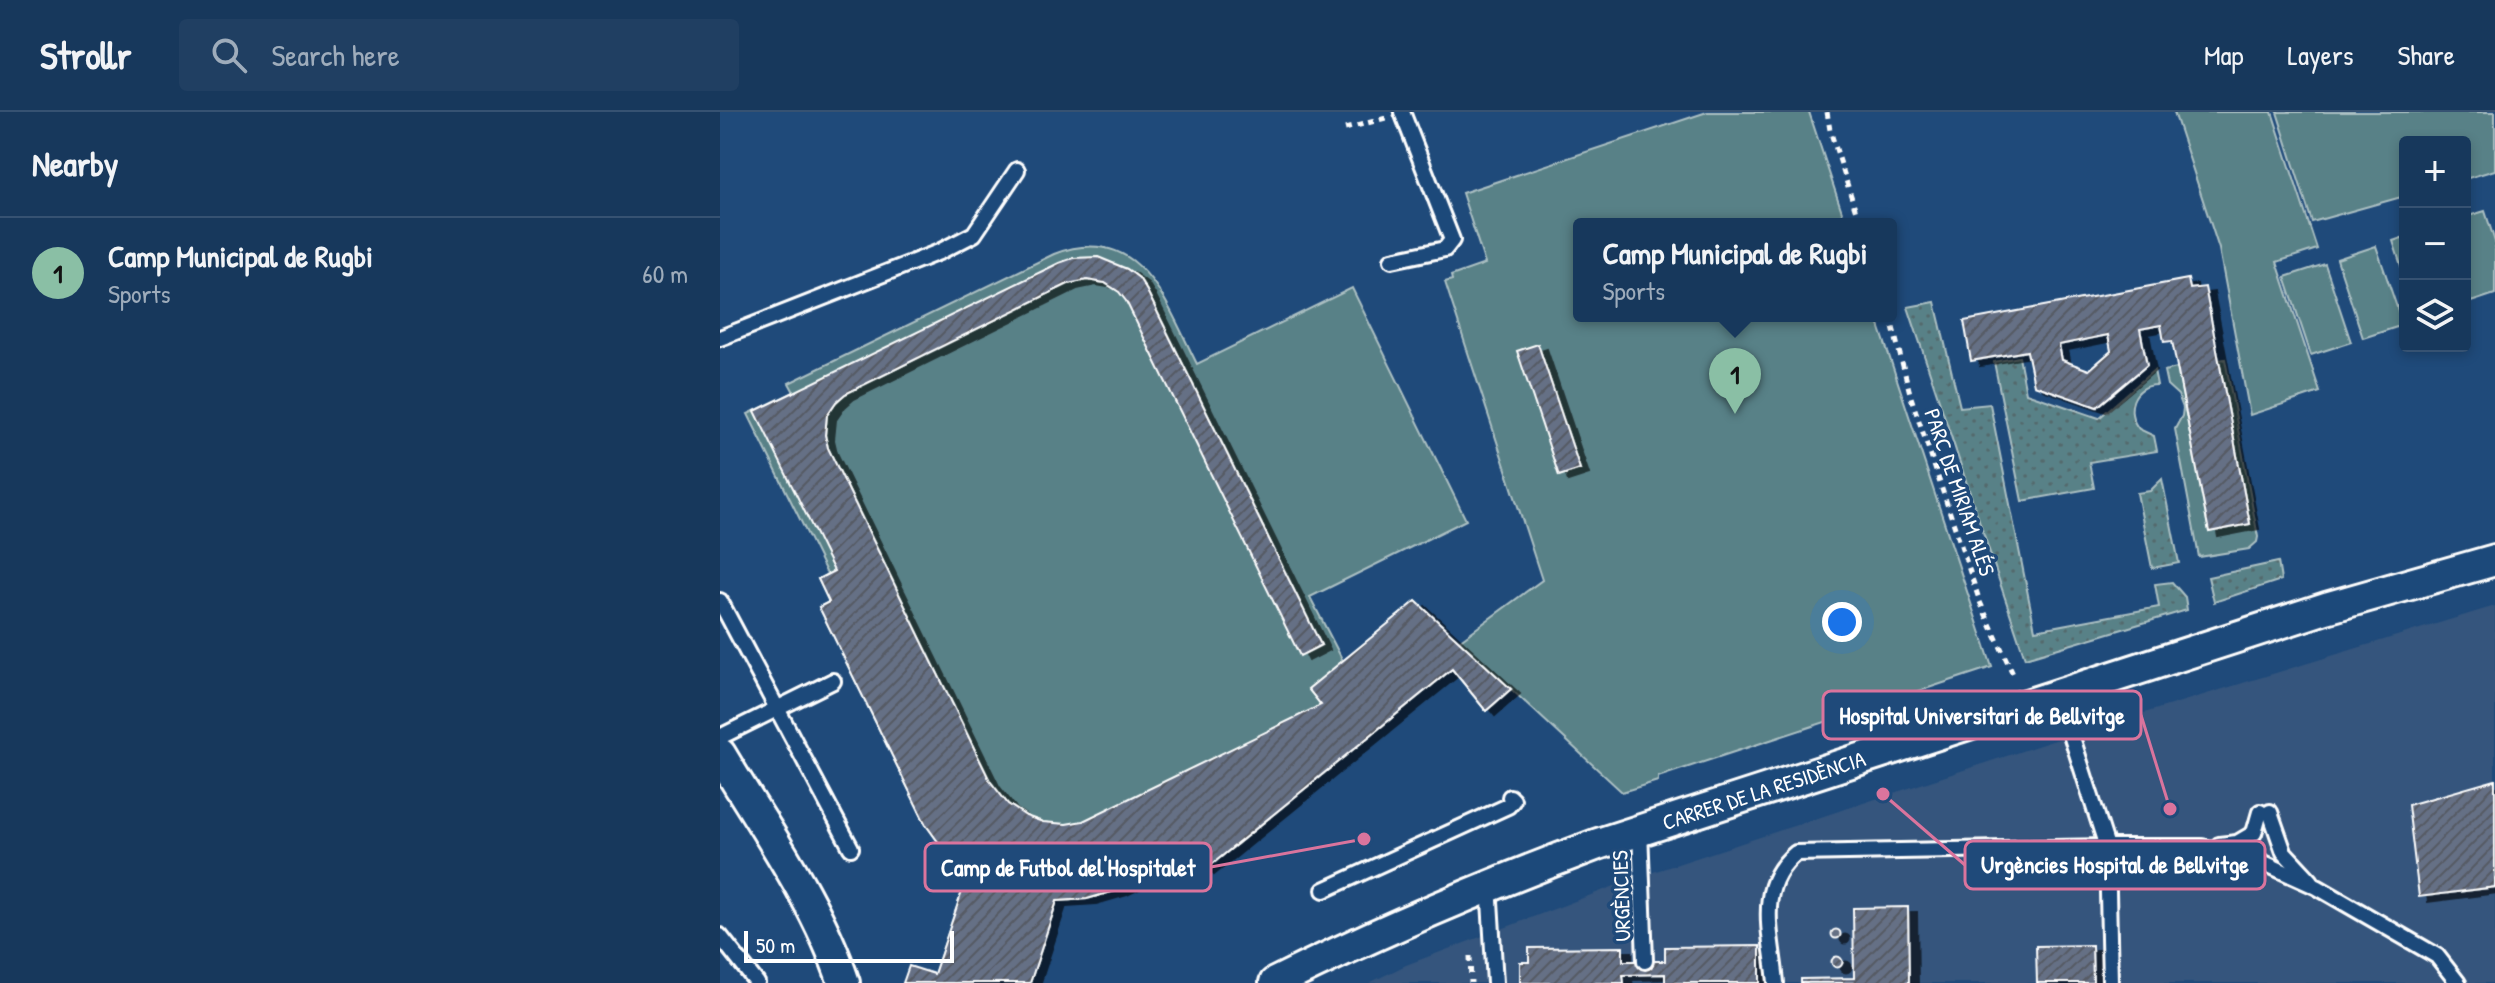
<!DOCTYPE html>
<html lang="en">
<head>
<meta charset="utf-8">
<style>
  body { margin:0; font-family:"Patrick Hand",sans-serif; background:#203f62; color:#f1f3f6 }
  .controls { position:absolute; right:24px; top:24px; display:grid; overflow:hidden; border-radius:8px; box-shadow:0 4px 12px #0003 }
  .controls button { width:72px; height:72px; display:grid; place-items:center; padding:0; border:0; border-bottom:2px solid #365272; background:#17385c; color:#f1f3f6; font:40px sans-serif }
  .scale { position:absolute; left:24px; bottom:20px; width:210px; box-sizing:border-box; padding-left:8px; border:4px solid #fff; border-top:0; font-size:22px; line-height:28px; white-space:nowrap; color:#fff; -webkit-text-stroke:6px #1f4a7a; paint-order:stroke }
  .you { position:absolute; left:1122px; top:510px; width:28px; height:28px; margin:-20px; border:6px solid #fff; border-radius:50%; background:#1a73e8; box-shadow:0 0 0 12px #1a73e833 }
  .badge { display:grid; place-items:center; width:52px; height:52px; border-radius:50%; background:#8abfa5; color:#111; font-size:26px; font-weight:700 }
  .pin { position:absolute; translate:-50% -66px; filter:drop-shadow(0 2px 4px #0008) }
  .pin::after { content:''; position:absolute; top:42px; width:28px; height:24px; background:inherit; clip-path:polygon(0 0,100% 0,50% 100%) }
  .popup { position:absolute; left:853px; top:106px; width:324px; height:104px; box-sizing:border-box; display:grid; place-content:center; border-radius:8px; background:#17385c; filter:drop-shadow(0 2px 6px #0005); font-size:26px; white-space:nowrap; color:#9eacbb }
  .popup b { font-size:30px; color:#f1f3f6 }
  .popup::after { content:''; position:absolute; left:50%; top:100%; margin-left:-16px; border:16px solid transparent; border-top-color:#17385c }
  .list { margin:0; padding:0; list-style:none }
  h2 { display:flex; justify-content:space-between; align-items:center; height:104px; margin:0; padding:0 32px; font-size:34px }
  h2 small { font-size:26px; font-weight:400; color:#9eacbb }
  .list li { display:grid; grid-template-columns:52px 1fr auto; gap:24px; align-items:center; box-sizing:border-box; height:112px; padding:0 32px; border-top:2px solid #365272 }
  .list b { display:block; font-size:30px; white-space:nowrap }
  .list p { margin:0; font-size:26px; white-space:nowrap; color:#9eacbb }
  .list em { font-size:26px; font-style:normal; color:#9eacbb }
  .icon { flex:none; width:44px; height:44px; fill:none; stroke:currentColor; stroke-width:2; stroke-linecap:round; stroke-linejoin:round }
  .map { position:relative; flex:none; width:1775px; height:871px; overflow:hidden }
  header { display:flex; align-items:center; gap:48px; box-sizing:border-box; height:112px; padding:0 40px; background:#17385c; border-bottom:2px solid #365272 }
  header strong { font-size:38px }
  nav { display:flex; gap:44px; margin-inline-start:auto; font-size:28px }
  .search { width:560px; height:72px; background:#203f62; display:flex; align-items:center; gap:20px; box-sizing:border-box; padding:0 28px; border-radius:8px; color:#9eacbb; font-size:30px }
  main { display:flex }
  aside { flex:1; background:#17385c }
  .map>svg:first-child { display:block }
</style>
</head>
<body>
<header>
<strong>Strollr</strong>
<div class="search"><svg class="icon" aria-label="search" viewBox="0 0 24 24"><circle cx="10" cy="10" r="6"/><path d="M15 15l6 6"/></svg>Search here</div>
<nav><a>Map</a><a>Layers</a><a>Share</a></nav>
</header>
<main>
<aside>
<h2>Nearby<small></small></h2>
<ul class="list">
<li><span class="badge">1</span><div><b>Camp Municipal de Rugbi</b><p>Sports</p></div><em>60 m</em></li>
</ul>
</aside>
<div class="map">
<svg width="1775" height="871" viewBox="0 0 1775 871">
  <defs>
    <pattern id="garden-dots" width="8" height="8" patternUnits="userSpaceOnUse" patternTransform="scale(2)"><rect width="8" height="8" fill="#598187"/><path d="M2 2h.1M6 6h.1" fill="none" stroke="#53696c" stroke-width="1.8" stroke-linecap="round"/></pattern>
    <pattern id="building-hatch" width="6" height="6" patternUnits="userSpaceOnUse" patternTransform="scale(2)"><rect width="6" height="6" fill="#656f85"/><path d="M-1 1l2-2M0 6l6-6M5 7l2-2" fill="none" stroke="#565a63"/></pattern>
    <filter id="shadow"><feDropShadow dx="9" dy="5" stdDeviation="0" flood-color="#0009"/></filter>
  </defs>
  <rect width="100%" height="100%" fill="#1f4a7a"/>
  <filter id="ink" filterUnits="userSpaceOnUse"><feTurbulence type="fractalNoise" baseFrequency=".0125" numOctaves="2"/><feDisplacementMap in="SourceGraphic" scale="16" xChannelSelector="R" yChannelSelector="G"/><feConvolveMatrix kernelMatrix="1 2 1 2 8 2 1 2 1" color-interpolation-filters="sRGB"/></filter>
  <g filter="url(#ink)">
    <path fill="#34557d" d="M1775,494V871H649L686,853L921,764L1329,630Z"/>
    <g fill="#598187" stroke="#acc0c3" stroke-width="2">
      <path d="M987,0H1089L1126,112H859V204H1156L1272,555L938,665V669L902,680L791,577L766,599L732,557L485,758L475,741C431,763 388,790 337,789L310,871H183L214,862L249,759L219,731L206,713L99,495L109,490L98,467L107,462L28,302L74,280L69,271L334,142C421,109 446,191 477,252L632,176L746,408L590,485L623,549L696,489L739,529L822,468L725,170L732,168L731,164L765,152L742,81Z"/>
      <path d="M1454,0H1552L1597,137L1557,150L1600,280L1530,303L1499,137Z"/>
      <path d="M1557,0H1775V58L1745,67V30H1685V84L1592,110Z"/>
      <path d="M1765,99L1775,130V182L1751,190L1745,173V105Z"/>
      <path d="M1685,125V166L1673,129Z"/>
      <path d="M1656,134L1683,213L1643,226L1617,147Z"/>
      <path d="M1605,152L1631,230L1591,243L1565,165Z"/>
      <path d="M1505,247L1538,425L1537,430L1529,437L1479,445L1455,317L1462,304L1463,296L1458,283L1447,273L1444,259L1457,256L1489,420L1530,411L1499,248Z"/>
    </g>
    <g fill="url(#garden-dots)" stroke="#acc0c3" stroke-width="2">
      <path d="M1215,190L1240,295L1270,292L1315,518L1439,495L1435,472L1452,470L1465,485L1467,498L1305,546L1188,195Z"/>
      <path d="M1299,245L1306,281L1379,306L1434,258L1437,273C1413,273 1404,299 1419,317L1434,324L1437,339L1369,350L1374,376L1302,389L1274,250Z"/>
      <path d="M1442,367L1459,451L1432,456L1417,381L1430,379Z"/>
      <path d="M1558,450L1561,468L1494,490L1488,465Z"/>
    </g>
    <g fill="url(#building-hatch)" stroke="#fff" stroke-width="2" fill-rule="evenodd" filter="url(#shadow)">
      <path d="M378,145L407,157L419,166L427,179L601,533L580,544L406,189L399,180L385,171L367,168L348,172L125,282L116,290L107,303L105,323L108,336L270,669L288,692L306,704L323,710L346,712L363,709L601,593L588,577L696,489L791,577L766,599L732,557L485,758L475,741L398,778L367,787L337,789L310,871H183L189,854L214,862L249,759L219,731L206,713L99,495L109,490L98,467L114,459L35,299L339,151L353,146Z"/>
      <path d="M1468,167L1470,177L1485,175L1530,412L1489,420L1452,229L1444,230L1441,213L1420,217L1427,253L1377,295L1314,273L1307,239L1251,249L1244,209ZM1388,223L1391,239L1369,258L1342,248L1339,233Z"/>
      <path d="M818,232L860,357L839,364L797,239Z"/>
      <path d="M1775,668V775L1699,785L1688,693Z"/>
      <path d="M1188,795L1189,871H1081V867L1134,866L1133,796Z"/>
      <circle cx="1116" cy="822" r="4.5"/>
      <path d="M1372,833L1373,871H1317L1316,834Z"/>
      <path d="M1040,834V871H945V862L903,863L904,871H800V850H809V836L903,835V849H945V835Z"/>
      <circle cx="1117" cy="850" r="5.5"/>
    </g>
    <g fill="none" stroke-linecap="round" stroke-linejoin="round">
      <defs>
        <g id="lane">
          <path d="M672,148L725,137L732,128L682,0"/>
          <path d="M0,226L219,140L254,122L297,58"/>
          <path d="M0,489L131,736"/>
          <path d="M1339,585L1387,735L1390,871"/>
          <path d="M0,625L113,569"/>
          <path d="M1550,700L1564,740L1591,769"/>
          <path d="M920,718L925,849"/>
          <path d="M1499,733L1517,731L1534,721L1540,700"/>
          <path d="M769,772L775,871"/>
          <path d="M604,778L788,694L793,688L790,685"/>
          <path d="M0,824L37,871"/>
          <path d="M1056,871C1052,823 1034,775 1076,741L1387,735H1482L1514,741L1542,750L1597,775L1717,844L1738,871"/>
        </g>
        <g id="street">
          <path d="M0,642C44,716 97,789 124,871"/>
          <path id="s1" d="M555,871C661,818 768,773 878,732L1606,496L1775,448"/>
        </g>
      </defs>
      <use href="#lane" stroke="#fff" stroke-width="20"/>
      <use href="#street" stroke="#fff" stroke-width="36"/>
      <g stroke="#fff" stroke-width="5" stroke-dasharray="6 6" stroke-linecap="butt">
        <path d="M1107,0L1110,18L1140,112"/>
        <path d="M625,17L666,6"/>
        <path d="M1170,204L1191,285L1260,490L1293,562"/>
        <path d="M750,844L751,871"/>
      </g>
      <use href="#lane" stroke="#1f4a7a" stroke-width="14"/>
      <use href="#street" stroke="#1f4a7a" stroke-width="30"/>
    </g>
  </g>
  <g text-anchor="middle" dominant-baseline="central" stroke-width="7" stroke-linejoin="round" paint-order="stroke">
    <g font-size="22" fill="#fff" stroke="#1f4a7a">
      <text transform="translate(1240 380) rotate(71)">PARC DE MIRIAM ALÉS</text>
      <text stroke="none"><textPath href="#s1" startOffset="526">CARRER DE LA RESIDÈNCIA</textPath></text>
      <text transform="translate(901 784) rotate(-92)">URGÈNCIES</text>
    </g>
  </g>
  <path fill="none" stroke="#da749d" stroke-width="3" d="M1450 697L1421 603M1163 682L1245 753M644 727L491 755"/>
  <g fill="#da749d" stroke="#1f4a7a" stroke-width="3">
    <circle cx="1450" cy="697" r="8"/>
    <circle cx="1163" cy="682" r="8"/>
    <circle cx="644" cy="727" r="8"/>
  </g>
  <g fill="#1f4a7a" stroke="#da749d" stroke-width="3">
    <rect x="1103" y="579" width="318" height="48" rx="8"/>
    <rect x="1245" y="729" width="300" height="48" rx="8"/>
    <rect x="205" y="731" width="286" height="48" rx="8"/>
  </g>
  <g font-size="24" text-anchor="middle" font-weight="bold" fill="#fff">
    <text x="1262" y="612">Hospital Universitari de Bellvitge</text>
    <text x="1395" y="761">Urgències Hospital de Bellvitge</text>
    <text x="348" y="764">Camp de Futbol del'Hospitalet</text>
  </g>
</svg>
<div class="controls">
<button>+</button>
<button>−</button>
<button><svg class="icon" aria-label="layers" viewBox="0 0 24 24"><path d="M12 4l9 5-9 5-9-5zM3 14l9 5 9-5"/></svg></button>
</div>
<div class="scale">50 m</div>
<div class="you"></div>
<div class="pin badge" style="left:1015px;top:302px">1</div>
<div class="popup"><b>Camp Municipal de Rugbi</b>Sports</div>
</div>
</main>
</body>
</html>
